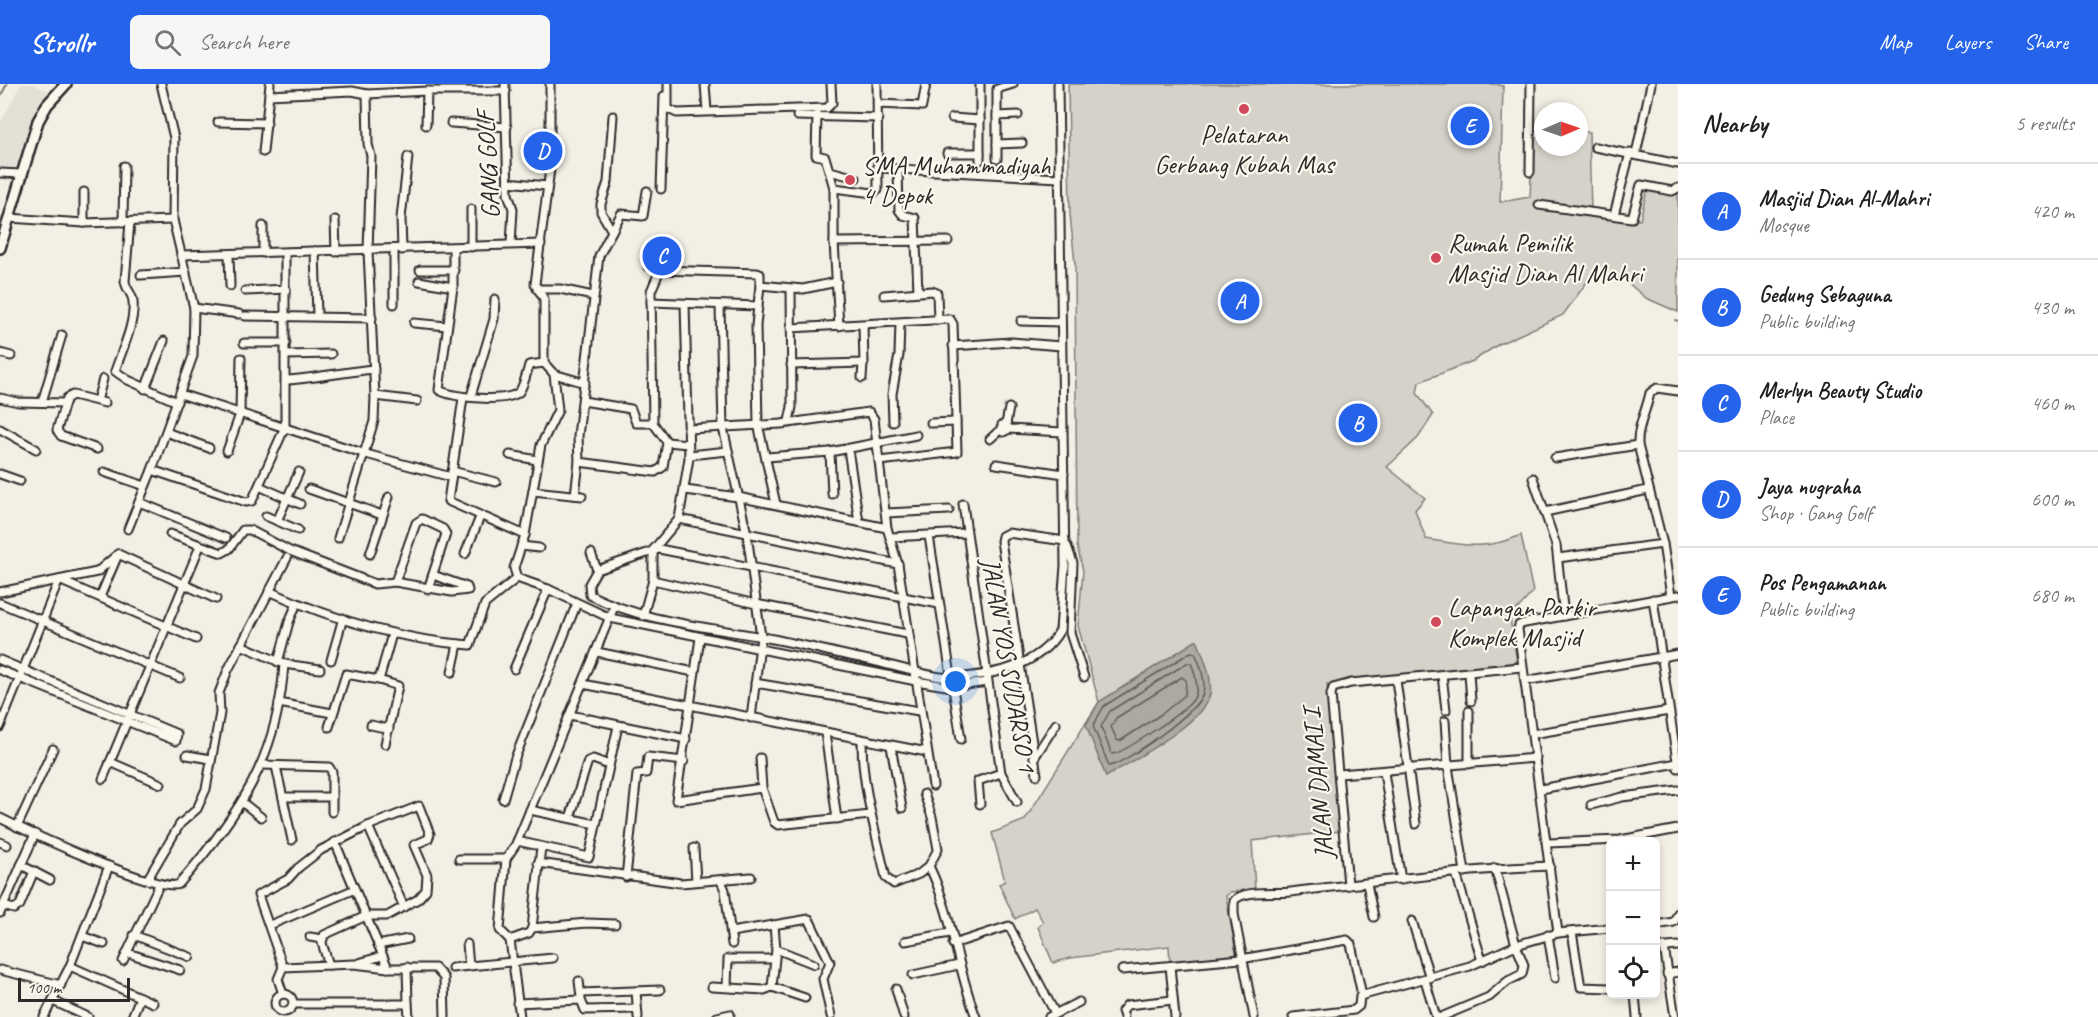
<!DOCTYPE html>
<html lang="en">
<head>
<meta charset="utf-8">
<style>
  body { margin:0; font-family:Caveat,sans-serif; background:#f6f6f6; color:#202124 }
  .controls { position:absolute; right:18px; bottom:18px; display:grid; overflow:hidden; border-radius:9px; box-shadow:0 3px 9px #0003 }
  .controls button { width:54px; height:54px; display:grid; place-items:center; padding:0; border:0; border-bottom:2px solid #e0e0e0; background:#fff; color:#202124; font:30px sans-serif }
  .compass { position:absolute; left:1534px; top:18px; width:54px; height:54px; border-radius:50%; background:#fff; box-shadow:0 3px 9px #0003; rotate:88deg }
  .scale { position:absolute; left:18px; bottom:15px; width:112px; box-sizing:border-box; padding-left:6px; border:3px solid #2b2b2b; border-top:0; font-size:16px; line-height:21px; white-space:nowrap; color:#2b2b2b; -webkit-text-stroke:4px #fbf7ec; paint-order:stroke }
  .you { position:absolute; left:956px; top:598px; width:21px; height:21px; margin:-15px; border:4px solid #fff; border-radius:50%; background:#1a73e8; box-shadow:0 0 0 9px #1a73e833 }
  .badge { display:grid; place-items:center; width:39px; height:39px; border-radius:50%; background:#2563eb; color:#fff; font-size:20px; font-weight:700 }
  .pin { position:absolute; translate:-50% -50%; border:3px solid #fff; box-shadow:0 2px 6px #0006 }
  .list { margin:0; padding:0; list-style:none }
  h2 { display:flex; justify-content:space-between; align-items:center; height:78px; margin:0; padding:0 24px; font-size:26px }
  h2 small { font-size:20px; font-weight:400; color:#757577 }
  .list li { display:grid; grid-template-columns:39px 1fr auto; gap:18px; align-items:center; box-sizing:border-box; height:96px; padding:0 24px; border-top:2px solid #e0e0e0 }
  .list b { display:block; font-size:22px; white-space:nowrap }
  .list p { margin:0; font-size:20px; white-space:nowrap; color:#757577 }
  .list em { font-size:20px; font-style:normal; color:#757577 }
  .icon { flex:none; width:33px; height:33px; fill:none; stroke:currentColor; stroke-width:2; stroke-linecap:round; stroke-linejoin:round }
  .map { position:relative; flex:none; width:1678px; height:933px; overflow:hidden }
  header { display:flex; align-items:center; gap:36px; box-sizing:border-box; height:84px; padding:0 30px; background:#2563eb; color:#fff }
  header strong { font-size:28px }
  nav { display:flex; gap:33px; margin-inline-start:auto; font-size:21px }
  .search { width:420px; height:54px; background:#f6f6f6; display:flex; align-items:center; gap:15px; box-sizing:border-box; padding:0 21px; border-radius:9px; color:#757577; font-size:22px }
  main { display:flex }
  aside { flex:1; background:#fff }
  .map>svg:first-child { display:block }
</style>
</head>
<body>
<header>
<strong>Strollr</strong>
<div class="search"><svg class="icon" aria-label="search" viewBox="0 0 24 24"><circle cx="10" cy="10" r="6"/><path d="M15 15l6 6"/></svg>Search here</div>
<nav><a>Map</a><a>Layers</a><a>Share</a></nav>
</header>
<main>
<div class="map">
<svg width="1678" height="933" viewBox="0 0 1678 933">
  <rect width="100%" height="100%" fill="#f3efe4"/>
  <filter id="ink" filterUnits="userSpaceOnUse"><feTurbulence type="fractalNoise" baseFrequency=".0167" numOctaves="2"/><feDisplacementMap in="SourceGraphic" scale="12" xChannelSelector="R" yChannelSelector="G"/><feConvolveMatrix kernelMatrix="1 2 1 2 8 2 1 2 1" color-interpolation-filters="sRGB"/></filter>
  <g filter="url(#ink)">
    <path fill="#e4e0d6" d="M21,0H32L54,9L37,47L21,100L0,94V39Z"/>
    <path fill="#d5d2c9" stroke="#807e7a" stroke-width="1.5" d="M1068,0H1496L1503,2L1500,118L1530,113L1533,48H1543V63H1579V48H1589L1591,129L1640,136L1648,102L1678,111V228L1646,214L1622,194L1592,191L1563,231L1499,260L1473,277L1419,298L1417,309L1433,331L1418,354L1387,383L1425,414L1415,426L1426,455C1463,461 1485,467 1521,451L1533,508L1510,533L1517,578L1327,600L1341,747L1252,757L1255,806L1230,808L1226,812L1237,874L1170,879L1169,862L1070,874L1053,879L1038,843L1043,838L1035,824L1015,835L999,800L1005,797L992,749L1025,736L1099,618L1078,542L1083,487L1077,462L1075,180L1070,130Z"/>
    <path fill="#aca9a2" stroke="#787772" stroke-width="1.5" d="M1197,556C1203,572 1213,593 1210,610C1203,640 1132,676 1106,693L1086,641L1099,618Z"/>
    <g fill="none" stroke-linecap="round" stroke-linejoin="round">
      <g stroke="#5f5d5b" stroke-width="1.5">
        <path d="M1191,568L1195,569C1200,580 1206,597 1203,609C1200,626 1125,680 1109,682L1093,642L1104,622Z"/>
        <path d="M1187,579H1191C1195,589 1200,606 1193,616C1186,626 1123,670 1112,670L1101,643L1110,627Z"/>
        <path d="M1182,593L1186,596L1185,611L1163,629L1120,657L1117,656L1111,643L1116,634Z"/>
      </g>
      <g stroke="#787772" stroke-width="2">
        <path d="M0,13L7,0"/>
        <path d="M1675,236L1678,237"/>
      </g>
      <defs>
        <g id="minor">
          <path d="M161,0L174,54L173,136L194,224L193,272L152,386L246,418L252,417L285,343V169"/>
          <path d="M505,0L508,110L513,125L511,160"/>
          <path d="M668,0V25L677,29L827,24L832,19L831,0"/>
          <path d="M705,0L707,27"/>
          <path d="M269,11L352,7L367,10"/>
          <path d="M878,20L922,22L926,0"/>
          <path d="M817,31L816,71L825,73L834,104V158L839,242"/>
          <path d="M797,32L878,34"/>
          <path d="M997,32L1018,31"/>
          <path d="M952,34L980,36"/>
          <path d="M218,38L267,39"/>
          <path d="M451,39L507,43"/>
          <path d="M426,41L427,7"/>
          <path d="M997,60L1022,59"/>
          <path d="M1595,63L1678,80"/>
          <path d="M263,68L270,0"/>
          <path d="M947,69H980"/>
          <path d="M1636,70L1651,0"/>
          <path d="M997,75V5L1013,0"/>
          <path d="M980,76V0"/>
          <path d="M879,84L1059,94"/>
          <path d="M898,85L899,126L903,131L915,134L918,208"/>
          <path d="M830,87L856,94"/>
          <path d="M1530,88L1531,0"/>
          <path d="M0,89L22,90"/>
          <path d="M508,98L547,102"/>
          <path d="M834,104L873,109L878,106L877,0"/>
          <path d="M661,105L664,12"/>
          <path d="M1539,121L1632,134L1641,101L1672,107L1678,104"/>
          <path d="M1614,131L1630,69"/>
          <path d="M9,134L84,139L173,136"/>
          <path d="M335,136L336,168"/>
          <path d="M123,138L124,82"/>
          <path d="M130,138L125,197C126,206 133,210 133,218C135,240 122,266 115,287L128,296L177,318"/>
          <path d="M84,139V108"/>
          <path d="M263,142V169"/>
          <path d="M612,147L601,128V120L608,98L613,32"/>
          <path d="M834,158L948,157"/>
          <path d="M471,163V125"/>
          <path d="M453,165V203L439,306C453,314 506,319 519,308C524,302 527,288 529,281L544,279V215L535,200L550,85V0"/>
          <path d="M394,166V220"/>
          <path d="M402,166L401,134L408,73"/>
          <path d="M315,167L317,232"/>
          <path d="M181,171L541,160"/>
          <path d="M229,171L230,202"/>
          <path d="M648,182L660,186L757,189L760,190V201L803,205L837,198"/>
          <path d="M420,186H454"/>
          <path d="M660,186L651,207L653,339L667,358L688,360"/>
          <path d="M141,191L186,188"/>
          <path d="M419,197L453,203"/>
          <path d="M760,201L756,242L758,340L776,420"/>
          <path d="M537,205H560L593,212"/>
          <path d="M245,207L286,205"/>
          <path d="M884,211L932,207L937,209L938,236"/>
          <path d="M651,218L758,222"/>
          <path d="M720,222L723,344L747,450L761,553L751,634"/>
          <path d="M194,224L239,230"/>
          <path d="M245,232L372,234"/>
          <path d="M1021,237L1061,238"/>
          <path d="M414,239L447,242"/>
          <path d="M244,259H286"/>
          <path d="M953,262L1011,258L1061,262"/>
          <path d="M0,269L11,272"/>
          <path d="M286,271L331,270"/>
          <path d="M544,279L554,290L558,326L541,361L525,451L514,484L517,494L548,505L610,534L916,597L952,603L987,598"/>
          <path d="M791,281L864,279L863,241"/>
          <path d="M554,290L585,299"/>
          <path d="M862,294L863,280"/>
          <path d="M287,296C317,294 343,288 374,285"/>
          <path d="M145,305L164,257"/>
          <path d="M180,310L366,370L451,393"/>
          <path d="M375,312L417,317"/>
          <path d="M471,312L494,235L495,215"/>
          <path d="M0,314L18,318L65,319L57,346L61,352L97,365"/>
          <path d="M463,314L448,417L525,451"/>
          <path d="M97,317L103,295"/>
          <path d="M583,317L631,325L636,339H653"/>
          <path d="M42,318L62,251"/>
          <path d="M65,319L67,314L73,311L105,319"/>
          <path d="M789,337L792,323L791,205"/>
          <path d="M893,338L892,310L899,271L900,239"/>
          <path d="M931,339L956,338"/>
          <path d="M1006,340L1009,345L1003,348L1002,341Z"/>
          <path d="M1006,340L1009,324"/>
          <path d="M0,345L36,365"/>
          <path d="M688,345L781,340L869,328L874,335L879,377"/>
          <path d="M1009,345L1062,348"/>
          <path d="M166,348L209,364"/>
          <path d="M990,355L1001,345"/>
          <path d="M848,365L859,438"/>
          <path d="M227,367L240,330L241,274"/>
          <path d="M830,368L832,410"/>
          <path d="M510,371L537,376"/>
          <path d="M689,371L728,367"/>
          <path d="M767,373L830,368L916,351"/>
          <path d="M1555,374L1638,361"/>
          <path d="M579,378L655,388L663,383L667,358"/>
          <path d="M996,380L1064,390"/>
          <path d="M452,387L496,398"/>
          <path d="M104,388L145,402"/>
          <path d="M0,390L20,397"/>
          <path d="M1533,394L1556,461L1564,532"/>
          <path d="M259,402L300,420"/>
          <path d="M309,405L382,431"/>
          <path d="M685,406L738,413L887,444L879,377L957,368L953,240L950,235L791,244"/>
          <path d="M533,407L582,412"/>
          <path d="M575,411L579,378L578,352L599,172L621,130L643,132L647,107"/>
          <path d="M139,418L226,454"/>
          <path d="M963,420L1001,689L1017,718"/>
          <path d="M1545,428L1648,406"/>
          <path d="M886,429L949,426"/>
          <path d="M266,432L298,446"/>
          <path d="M679,435L898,480"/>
          <path d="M277,437L299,388"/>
          <path d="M887,444L898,480L933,702"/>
          <path d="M128,445L152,386"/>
          <path d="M170,450L222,469L229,465L243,446H250L290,467L375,500L395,498L452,508L468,506L467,503L433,491"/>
          <path d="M929,452L961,655"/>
          <path d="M891,453L966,449"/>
          <path d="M338,454L374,337L375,312L368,167L371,72L368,60L367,10L427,7H506"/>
          <path d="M521,462L539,464"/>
          <path d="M1067,462L1073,479L1070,549L1084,593"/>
          <path d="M653,466L679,435L689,374L685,220"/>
          <path d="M591,469L597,486"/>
          <path d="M118,470L216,515"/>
          <path d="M370,470L389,413"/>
          <path d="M465,470L480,433"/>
          <path d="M1558,474L1663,460"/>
          <path d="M653,496L756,520L907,550"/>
          <path d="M395,498L416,439L422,435L443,445L446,450L428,505"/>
          <path d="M269,507C332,535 401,556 470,561L485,520L517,494"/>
          <path d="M0,508L97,488L118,470"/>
          <path d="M1671,512L1663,460L1638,361C1637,343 1646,328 1650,309L1657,304L1678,307"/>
          <path d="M100,513L117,473"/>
          <path d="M1653,515L1678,684"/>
          <path d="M0,519L180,594"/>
          <path d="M939,520L659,465L597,486L589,500L590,511C642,537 701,542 757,552C793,558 829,568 864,575C885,579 935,595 953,594C993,591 1039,583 1060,546L1065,482L1058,0"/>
          <path d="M643,532L653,496V466"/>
          <path d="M700,554L676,716L762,704L774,738L778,741L870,731"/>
          <path d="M597,568L694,588"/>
          <path d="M0,576L177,650L176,657L0,586"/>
          <path d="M331,576L343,534"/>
          <path d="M278,578L289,538L297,519"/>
          <path d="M284,580L320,585"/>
          <path d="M514,585L548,505"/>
          <path d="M452,588L458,560"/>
          <path d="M1469,589L1471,617"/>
          <path d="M1442,591L1446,626"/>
          <path d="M1396,596L1416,740"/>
          <path d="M1525,597L1678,570"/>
          <path d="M755,599L919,627"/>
          <path d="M583,600L927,668"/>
          <path d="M279,619L332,629"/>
          <path d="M1469,627V680"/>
          <path d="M570,631L686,655"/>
          <path d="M1445,637L1448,682L1465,788"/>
          <path d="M371,641L389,645"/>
          <path d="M0,643L59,496L196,555"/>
          <path d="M329,643L346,590L379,596"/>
          <path d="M825,649L837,735"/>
          <path d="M1532,650L1669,627"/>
          <path d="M862,657C862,704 876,748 886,794L894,800L919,790L929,782C952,829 957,884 976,933"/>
          <path d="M385,660L398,602L379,596L392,550"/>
          <path d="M891,662L902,724"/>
          <path d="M187,671L211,675"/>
          <path d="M760,674L762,704"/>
          <path d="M1034,674L1056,640"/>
          <path d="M110,678L161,700"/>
          <path d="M262,681L329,683L332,688V728"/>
          <path d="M276,682L292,756"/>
          <path d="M1384,688L1401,796"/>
          <path d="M1339,690L1536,674"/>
          <path d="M1037,691L1001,457L1002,452L1008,449L1065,457"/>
          <path d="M103,695L200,462"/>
          <path d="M1541,705L1677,679"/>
          <path d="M924,710L932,733L938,765L929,782"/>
          <path d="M283,713H332"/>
          <path d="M503,715L515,674L577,519"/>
          <path d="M243,719L261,733"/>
          <path d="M980,720L978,697L1001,689"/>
          <path d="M1591,721L1622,713L1678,706"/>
          <path d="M530,726L596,740"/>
          <path d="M0,734C24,746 163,811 179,800C239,731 278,674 284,580L241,561"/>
          <path d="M570,734L588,677L593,675L609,681"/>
          <path d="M368,742L404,823"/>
          <path d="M17,743L53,665"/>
          <path d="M517,757L589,773L618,642"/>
          <path d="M0,758L7,761"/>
          <path d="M335,758L388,884"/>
          <path d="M1548,759L1620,756L1678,745"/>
          <path d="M694,764L696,797"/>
          <path d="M459,775H506"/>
          <path d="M538,779L681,799L751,793"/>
          <path d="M21,781L50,796"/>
          <path d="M1456,789L1482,877"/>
          <path d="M626,793L637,690L646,689L648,673L684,677"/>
          <path d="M147,796L180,740L197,725L206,705L220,629L219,609L228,586L287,474"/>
          <path d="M721,797L725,806L732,860"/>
          <path d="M1367,800L1374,833"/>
          <path d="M1348,801L1331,610L1333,604L1351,599L1522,583"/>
          <path d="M3,822L14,825L20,821L34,787"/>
          <path d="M0,829L35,750"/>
          <path d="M1412,837L1430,894"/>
          <path d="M270,841L355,805"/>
          <path d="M774,841L776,865L814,880"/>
          <path d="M1656,841L1674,838L1678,829"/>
          <path d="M532,844L587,839L615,840"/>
          <path d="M1610,844L1558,849L1518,545L1519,541L1525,539L1678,511"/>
          <path d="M731,848L809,835L830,878L823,895L831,932"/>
          <path d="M1572,848L1581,903L1610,904"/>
          <path d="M134,851L190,873"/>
          <path d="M1548,851L1555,894"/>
          <path d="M82,852L104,860"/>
          <path d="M310,853L322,855"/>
          <path d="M510,856L500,846L506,775L516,760L614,523"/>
          <path d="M905,857L950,849"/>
          <path d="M467,860L469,882L553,874"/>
          <path d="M953,860L1009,842L1055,929"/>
          <path d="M378,861L408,855"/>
          <path d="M1664,863L1675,933"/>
          <path d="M1656,864L1678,862"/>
          <path d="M776,865L772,903L805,914"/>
          <path d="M128,869L180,886"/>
          <path d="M123,877L159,801"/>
          <path d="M359,879L382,872"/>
          <path d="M70,882L153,919"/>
          <path d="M1170,882L1175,933"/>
          <path d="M283,883L258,811L288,795L298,784L321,766L368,742L419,722L430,750L428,755L414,761L427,791L426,806L418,815L387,832H366L324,851L322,859L329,881"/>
          <path d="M452,884L469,882"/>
          <path d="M0,886L61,901"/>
          <path d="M1122,886L1241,875L1347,856L1351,860L1362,911"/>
          <path d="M1667,890L1678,888"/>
          <path d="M913,891L959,881"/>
          <path d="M1425,896L1436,933"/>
          <path d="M579,897L581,913"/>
          <path d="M712,903L764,906L772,903"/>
          <path d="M727,903L728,875H774"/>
          <path d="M896,905L904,933"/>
          <path d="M636,907L638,933"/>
          <path d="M581,909L660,906"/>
          <path d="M283,910L278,895L283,883L354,880L388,884H435L444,894L445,933"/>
          <path d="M1635,910L1637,933"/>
          <circle cx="284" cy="919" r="9"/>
          <path d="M53,917L88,933"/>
          <path d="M517,919L581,916L585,926L637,925"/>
          <path d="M293,920H408L407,883"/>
          <path d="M408,920L409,933"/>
          <path d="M44,933L70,882L109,782"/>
          <path d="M132,933L140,913"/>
          <path d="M520,933L510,856L529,849L532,844L541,763"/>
          <path d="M717,933L730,930"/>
          <path d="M1049,933L1079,918"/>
          <path d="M1124,933L1122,927L1127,921L1173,916"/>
          <path d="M1254,933L1234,830V817C1243,805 1276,810 1291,808C1377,798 1463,785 1550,782"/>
          <path d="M1293,933L1354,926L1359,922L1360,912L1470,882L1516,861L1495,784"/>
          <path d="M1441,933L1489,913L1508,897L1522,890L1524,881L1516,861L1558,849"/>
        </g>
        <path id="secondary" d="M0,164L38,37L47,21L66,0"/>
      </defs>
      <use href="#minor" stroke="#2b2b2b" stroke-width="11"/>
      <use href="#secondary" stroke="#2b2b2b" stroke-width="14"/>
      <use href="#minor" stroke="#fbf7ec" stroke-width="7"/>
      <use href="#secondary" stroke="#fbf7ec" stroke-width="9"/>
    </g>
  </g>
  <g fill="#d1495b" stroke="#fbf7ec" stroke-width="2">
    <circle cx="1244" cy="25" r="6"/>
    <circle cx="850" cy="96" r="6"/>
    <circle cx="1436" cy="174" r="6"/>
    <circle cx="1436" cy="538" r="6"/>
  </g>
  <g text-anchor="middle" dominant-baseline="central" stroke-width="4.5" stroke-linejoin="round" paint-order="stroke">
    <g font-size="26" fill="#2b2b2b" stroke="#fbf7ec" text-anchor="start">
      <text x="1244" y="50" text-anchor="middle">Pelataran<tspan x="1244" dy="30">Gerbang Kubah Mas</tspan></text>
      <text x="862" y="81">SMA Muhammadiyah<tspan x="862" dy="30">4 Depok</tspan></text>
      <text x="1448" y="159">Rumah Pemilik<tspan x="1448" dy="30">Masjid Dian Al Mahri</tspan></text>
      <text x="1448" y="523">Lapangan Parkir<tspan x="1448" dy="30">Komplek Masjid</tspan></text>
    </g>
    <g font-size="26" fill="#2b2b2b" stroke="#fbf7ec">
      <text transform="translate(488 81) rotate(-93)">GANG GOLF</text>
      <text transform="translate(1009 581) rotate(80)">JALAN YOS SUDARSO 1</text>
      <text transform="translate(1318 700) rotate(-95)">JALAN DAMAI I</text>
    </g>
  </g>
</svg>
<div class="controls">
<button>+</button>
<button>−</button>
<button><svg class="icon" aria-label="locate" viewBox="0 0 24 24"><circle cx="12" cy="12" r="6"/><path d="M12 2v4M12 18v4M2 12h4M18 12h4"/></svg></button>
</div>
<svg class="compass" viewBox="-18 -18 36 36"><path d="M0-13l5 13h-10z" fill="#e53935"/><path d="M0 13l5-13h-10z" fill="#757577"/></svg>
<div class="scale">100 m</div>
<div class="you"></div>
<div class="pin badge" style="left:1240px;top:217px">A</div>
<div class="pin badge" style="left:1358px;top:339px">B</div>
<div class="pin badge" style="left:662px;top:172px">C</div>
<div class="pin badge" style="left:543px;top:67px">D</div>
<div class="pin badge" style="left:1470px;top:42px">E</div>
</div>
<aside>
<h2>Nearby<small>5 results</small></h2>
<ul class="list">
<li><span class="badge">A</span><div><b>Masjid Dian Al-Mahri</b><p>Mosque</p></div><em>420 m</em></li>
<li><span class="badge">B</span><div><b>Gedung Sebaguna</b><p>Public building</p></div><em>430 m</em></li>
<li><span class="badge">C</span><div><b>Merlyn Beauty Studio</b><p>Place</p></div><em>460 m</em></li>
<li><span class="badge">D</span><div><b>Jaya nugraha</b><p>Shop · Gang Golf</p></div><em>600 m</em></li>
<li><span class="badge">E</span><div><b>Pos Pengamanan</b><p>Public building</p></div><em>680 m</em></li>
</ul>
</aside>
</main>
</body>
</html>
